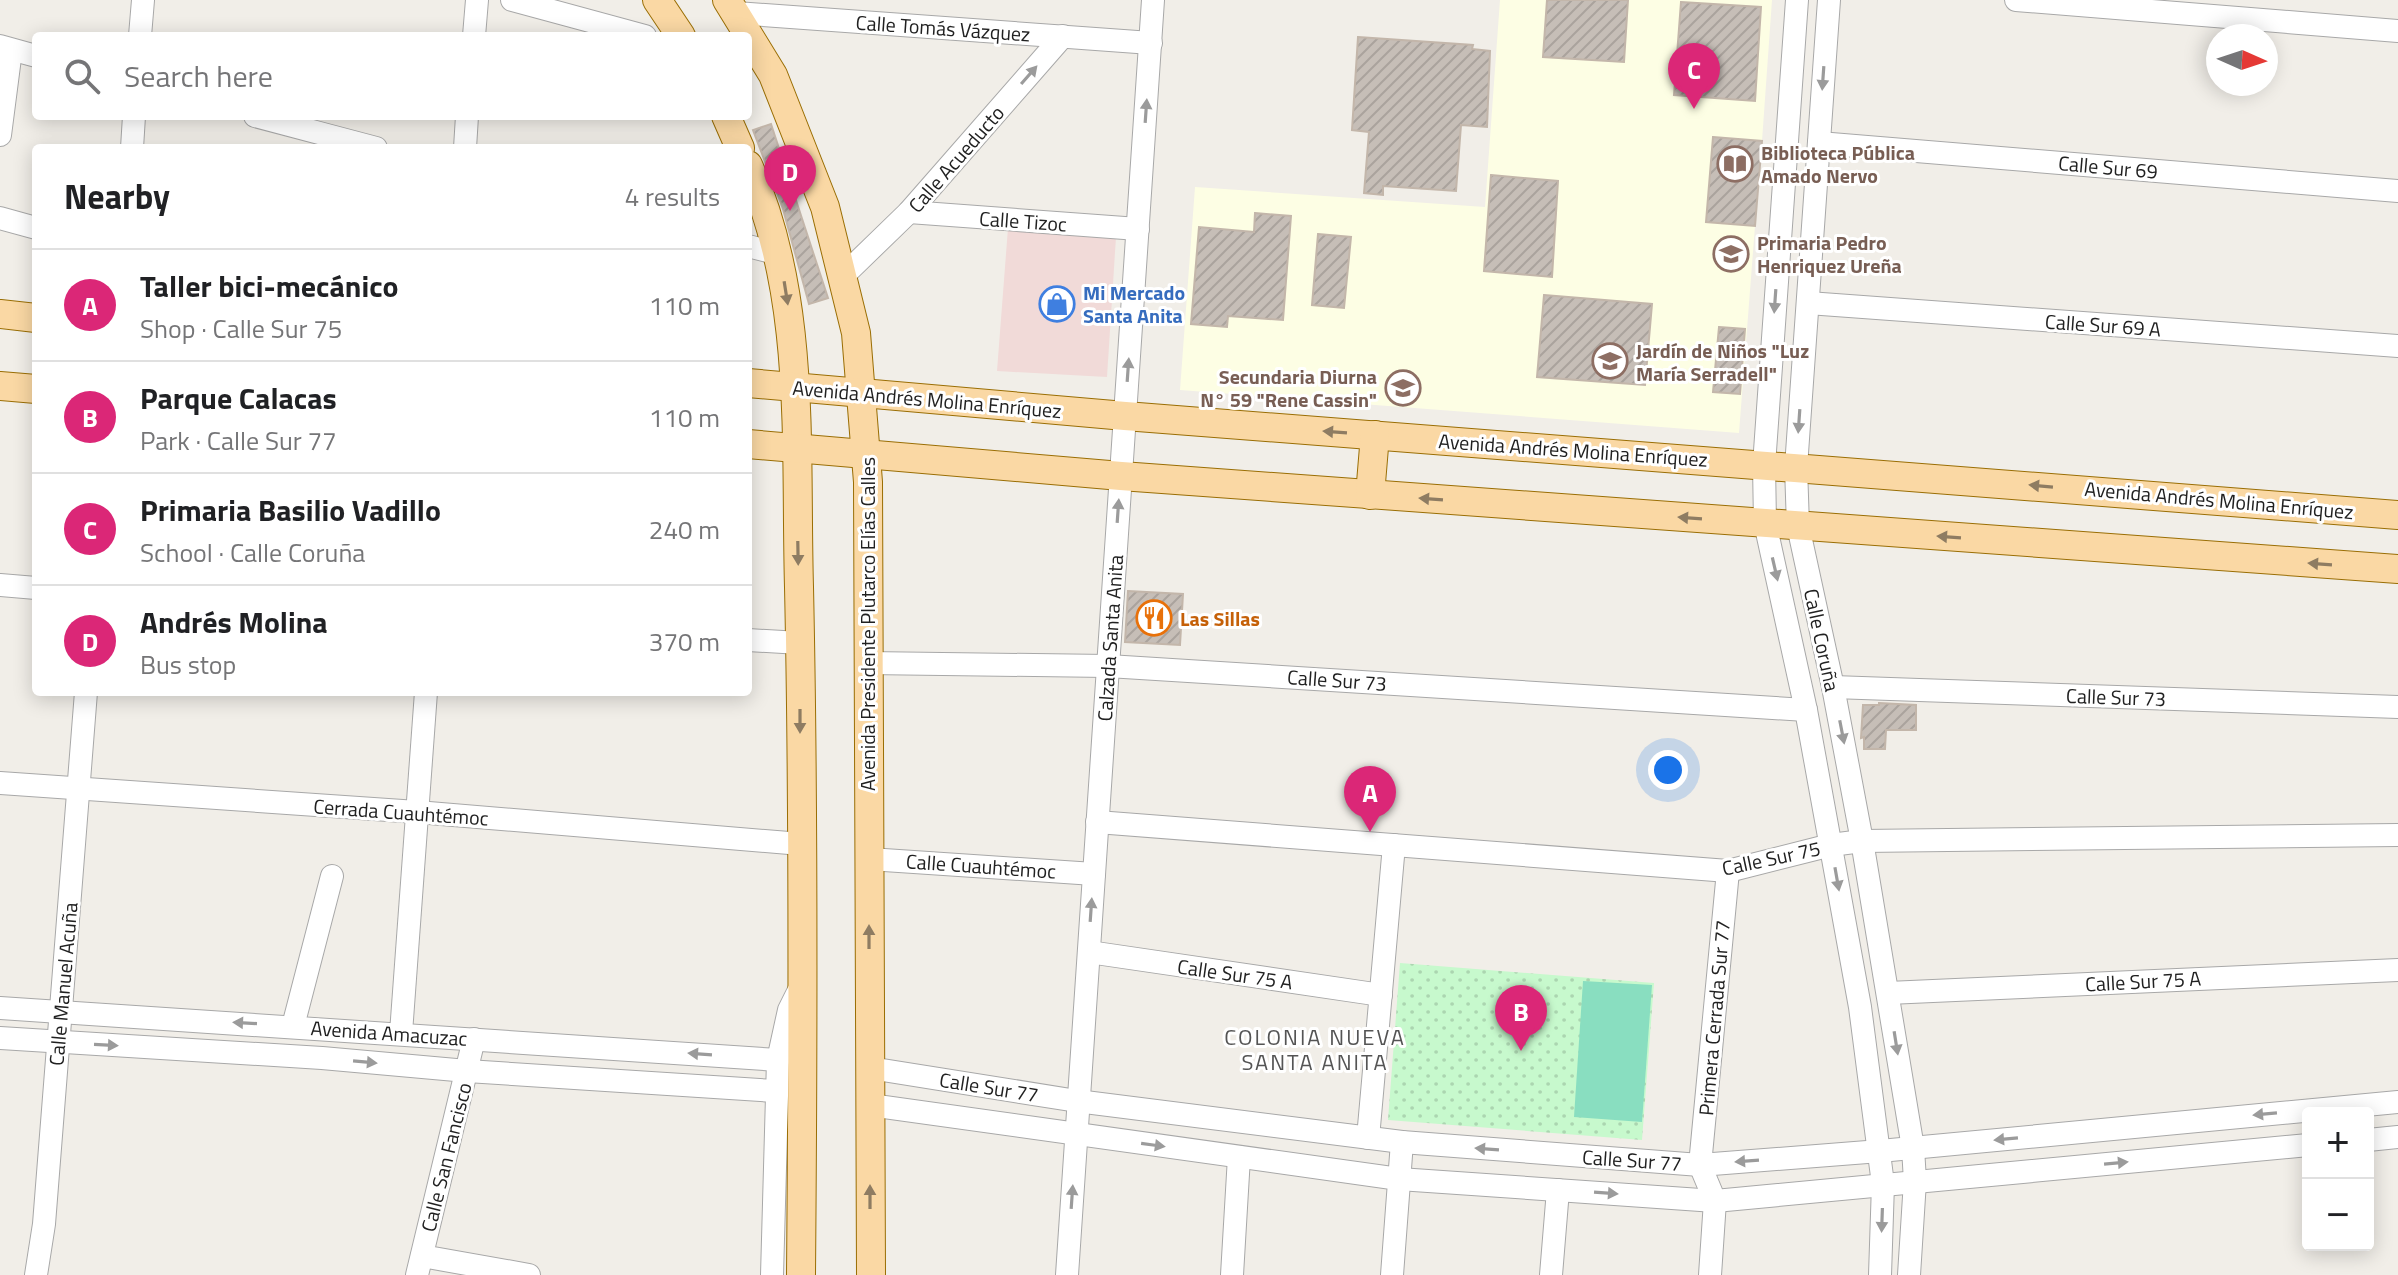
<!DOCTYPE html>
<html lang="en">
<head>
<meta charset="utf-8">
<style>
  body { margin:0; font-family:"Titillium Web",sans-serif; background:#f6f6f6; color:#202124 }
  .controls { position:absolute; right:24px; bottom:24px; display:grid; overflow:hidden; border-radius:8px; box-shadow:0 4px 20px #0003 }
  .controls button { width:72px; height:72px; display:grid; place-items:center; padding:0; border:0; border-bottom:2px solid #e0e0e0; background:#fff; color:#202124; font:40px sans-serif }
  .compass { position:absolute; left:2206px; top:24px; width:72px; height:72px; border-radius:50%; background:#fff; box-shadow:0 4px 20px #0003; rotate:93deg }
  .you { position:absolute; left:1668px; top:770px; width:28px; height:28px; margin:-20px; border:6px solid #fff; border-radius:50%; background:#1a73e8; box-shadow:0 0 0 12px #1a73e833 }
  .badge { display:grid; place-items:center; width:52px; height:52px; border-radius:50%; background:#db2777; color:#fff; font-size:26px; font-weight:700 }
  .pin { position:absolute; translate:-50% -66px; filter:drop-shadow(0 2px 4px #0008) }
  .pin::after { content:''; position:absolute; top:42px; width:28px; height:24px; background:inherit; clip-path:polygon(0 0,100% 0,50% 100%) }
  .list { margin:0; padding:0; list-style:none }
  h2 { display:flex; justify-content:space-between; align-items:center; height:104px; margin:0; padding:0 32px; font-size:34px }
  h2 small { font-size:26px; font-weight:400; color:#757577 }
  .list li { display:grid; grid-template-columns:52px 1fr auto; gap:24px; align-items:center; box-sizing:border-box; height:112px; padding:0 32px; border-top:2px solid #e0e0e0 }
  .list b { display:block; font-size:30px; white-space:nowrap }
  .list p { margin:0; font-size:26px; white-space:nowrap; color:#757577 }
  .list em { font-size:26px; font-style:normal; color:#757577 }
  .icon { flex:none; width:44px; height:44px; fill:none; stroke:currentColor; stroke-width:2; stroke-linecap:round; stroke-linejoin:round }
  .map { position:relative; flex:none; width:2398px; height:1275px; overflow:hidden }
  .search { position:absolute; background:#fff; box-shadow:0 4px 20px #0003; left:32px; top:32px; width:720px; height:88px; display:flex; align-items:center; gap:20px; box-sizing:border-box; padding:0 28px; border-radius:8px; color:#757577; font-size:30px }
  .panel { position:absolute; background:#fff; box-shadow:0 4px 20px #0003; left:32px; top:144px; width:720px; height:552px; border-radius:8px }
  .map>svg:first-child { display:block }
</style>
</head>
<body>
<div class="map">
<svg width="2398" height="1275" viewBox="0 0 2398 1275">
  <defs>
    <pattern id="park-dots" width="8" height="8" patternUnits="userSpaceOnUse" patternTransform="scale(2)"><rect width="8" height="8" fill="#c7f9cd"/><path d="M2 2h.1M6 6h.1" fill="none" stroke="#abd5b0" stroke-width="1.8" stroke-linecap="round"/></pattern>
    <pattern id="building-hatch" width="6" height="6" patternUnits="userSpaceOnUse" patternTransform="scale(2)"><rect width="6" height="6" fill="#c6beb7"/><path d="M-1 1l2-2M0 6l6-6M5 7l2-2" fill="none" stroke="#aaa39d"/></pattern>
  </defs>
  <rect width="100%" height="100%" fill="#f1eee8"/>
  <path fill="#f1dad8" d="M1008,228L1116,237L1107,377L997,371Z"/>
  <path fill="#fdfee4" d="M1500,0H1772L1762,141L1713,137L1706,221L1755,226L1739,433L1180,390L1195,187L1485,207Z"/>
  <path fill="url(#park-dots)" d="M1400,963L1654,983L1642,1140L1388,1120Z"/>
  <path fill="#89dec0" d="M1583,981L1652,985L1642,1122L1574,1117Z"/>
  <g fill="url(#building-hatch)" stroke="#c3b6aa" stroke-width="2">
    <path d="M1547,0H1628L1624,62L1543,57Z"/>
    <path d="M1681,2L1761,7L1755,101L1674,95Z"/>
    <path d="M1358,37L1473,45L1472,49L1490,51L1487,127L1461,125L1456,191L1383,186V195L1364,193L1369,132L1352,130Z"/>
    <path d="M771,124L828,298L809,304L783,209L753,130Z"/>
    <path d="M1713,137L1762,141L1755,226L1706,222Z"/>
    <path d="M1491,175L1558,181L1552,277L1484,271Z"/>
    <path d="M1255,213L1291,216L1283,320L1228,316L1227,327L1191,324L1199,227L1254,232Z"/>
    <path d="M1318,234L1351,237L1344,308L1312,305Z"/>
    <path d="M1544,295L1652,304L1645,385L1537,377Z"/>
    <path d="M1719,327L1745,329L1740,394L1713,392Z"/>
    <path d="M1128,591L1183,594L1180,645L1125,642Z"/>
    <path d="M1879,703L1916,705V730H1886L1885,749H1864V737L1861,738L1863,705H1879Z"/>
  </g>
  <g fill="none" stroke-linecap="round" stroke-linejoin="round">
    <defs>
      <g id="minor">
        <path d="M512,0L645,36"/>
        <path d="M1797,0L1764,465L1765,523L1806,710L1860,1007L1883,1184L1880,1275"/>
        <path d="M1829,0L1796,467L1798,526L1833,687L1862,841L1913,1148L1915,1181L1909,1275"/>
        <path d="M2016,0L2398,31"/>
        <path d="M736,13L1151,43"/>
        <path d="M140,36L143,0"/>
        <path d="M474,36L477,0"/>
        <path d="M0,46L36,56"/>
        <path d="M255,116L376,148"/>
        <path d="M0,135L11,50"/>
        <path d="M1819,143L2398,191"/>
        <path d="M132,148L134,116"/>
        <path d="M465,148L467,116"/>
        <path d="M909,212L1138,229"/>
        <path d="M0,218L36,228"/>
        <path d="M748,246L779,254"/>
        <path d="M843,276L909,212L1063,36"/>
        <path d="M1808,303L2398,346"/>
        <path d="M0,585L36,588"/>
        <path d="M748,640L800,643"/>
        <path d="M867,663L1108,666L1806,710"/>
        <path d="M1833,687L2398,707"/>
        <path d="M0,783L417,812L801,844"/>
        <path d="M1097,822L1728,871L1831,845L1862,841L2398,835"/>
        <path d="M869,859L1094,874"/>
        <path d="M1089,952L1381,995"/>
        <path d="M1888,993L2398,970"/>
        <path d="M0,1008L778,1060"/>
        <path d="M293,1026L332,876"/>
        <path d="M401,1033L426,692"/>
        <path d="M0,1038L322,1058L467,1071L775,1091"/>
        <path d="M870,1068L1077,1101L1402,1142L1700,1165L1880,1151L2398,1102"/>
        <path d="M870,1105L1399,1179L1715,1201L2308,1145"/>
        <path d="M1368,1138L1394,845"/>
        <path d="M2368,1140L2398,1137"/>
        <path d="M422,1256L529,1275"/>
        <path d="M36,1275L44,1224L86,692"/>
        <path d="M417,1275L474,1039"/>
        <path d="M772,1275L778,1060L789,1010L800,988"/>
        <path d="M1067,1275L1153,0"/>
        <path d="M1232,1275L1239,1157"/>
        <path d="M1392,1275L1402,1142"/>
        <path d="M1551,1275L1558,1190"/>
        <path d="M1710,1275L1715,1201L1700,1165L1728,871"/>
      </g>
      <g id="major">
        <path d="M657,0L681,36"/>
        <path d="M727,0L773,75L825,207L856,333L868,482L871,1275"/>
        <path d="M726,116L740,148"/>
        <path d="M748,165C807,297 795,446 799,587C804,816 803,1046 801,1275"/>
        <path d="M0,314L36,318"/>
        <path d="M748,383L1125,416L2398,515"/>
        <path d="M0,386L36,389"/>
        <path d="M748,444L1121,476L2398,569"/>
        <path d="M1370,495L1375,435"/>
      </g>
    </defs>
    <use href="#minor" stroke="#a8a8a8" stroke-width="24"/>
    <use href="#major" stroke="#9a6e04" stroke-width="30"/>
    <use href="#minor" stroke="#fff" stroke-width="22"/>
    <use href="#major" stroke="#fad8a4" stroke-width="28"/>
  </g>
  <defs><path id="oneway-solid" d="M-6-.8H1V-3.2L6.5 0L1 3.2V.8H-6Z" transform="scale(2)"/></defs>
  <g fill="#9b9b9b">
    <use href="#oneway-solid" transform="translate(1029 75) rotate(-49)"/>
    <use href="#oneway-solid" transform="translate(1823 78) rotate(94)"/>
    <use href="#oneway-solid" transform="translate(1146 111) rotate(-86)"/>
    <use href="#oneway-solid" transform="translate(1775 301) rotate(94)"/>
    <use href="#oneway-solid" transform="translate(1128 370) rotate(-86)"/>
    <use href="#oneway-solid" transform="translate(1799 421) rotate(94)"/>
    <use href="#oneway-solid" transform="translate(1118 511) rotate(-86)"/>
    <use href="#oneway-solid" transform="translate(1775 569) rotate(77)"/>
    <use href="#oneway-solid" transform="translate(1842 732) rotate(79)"/>
    <use href="#oneway-solid" transform="translate(1837 879) rotate(80)"/>
    <use href="#oneway-solid" transform="translate(1091 910) rotate(-86)"/>
    <use href="#oneway-solid" transform="translate(245 1023) rotate(-177)"/>
    <use href="#oneway-solid" transform="translate(1896 1043) rotate(81)"/>
    <use href="#oneway-solid" transform="translate(106 1045) rotate(3)"/>
    <use href="#oneway-solid" transform="translate(700 1054) rotate(-176)"/>
    <use href="#oneway-solid" transform="translate(365 1062) rotate(5)"/>
    <use href="#oneway-solid" transform="translate(2265 1114) rotate(175)"/>
    <use href="#oneway-solid" transform="translate(2006 1139) rotate(175)"/>
    <use href="#oneway-solid" transform="translate(1153 1145) rotate(8)"/>
    <use href="#oneway-solid" transform="translate(1487 1149) rotate(-176)"/>
    <use href="#oneway-solid" transform="translate(1747 1161) rotate(176)"/>
    <use href="#oneway-solid" transform="translate(2116 1163) rotate(-5)"/>
    <use href="#oneway-solid" transform="translate(1606 1193) rotate(4)"/>
    <use href="#oneway-solid" transform="translate(1072 1197) rotate(-86)"/>
    <use href="#oneway-solid" transform="translate(1882 1220) rotate(92)"/>
  </g>
  <g fill="#8e7c62">
    <use href="#oneway-solid" transform="translate(786 293) rotate(81)"/>
    <use href="#oneway-solid" transform="translate(1335 432) rotate(-176)"/>
    <use href="#oneway-solid" transform="translate(2041 486) rotate(-175)"/>
    <use href="#oneway-solid" transform="translate(1431 499) rotate(-176)"/>
    <use href="#oneway-solid" transform="translate(1690 518) rotate(-176)"/>
    <use href="#oneway-solid" transform="translate(1949 537) rotate(-176)"/>
    <use href="#oneway-solid" transform="translate(798 553) rotate(89)"/>
    <use href="#oneway-solid" transform="translate(2320 564) rotate(-176)"/>
    <use href="#oneway-solid" transform="translate(800 721) rotate(90)"/>
    <use href="#oneway-solid" transform="translate(869 937) rotate(-90)"/>
    <use href="#oneway-solid" transform="translate(870 1197) rotate(-90)"/>
  </g>
  <defs>
    <symbol id="library-ring" viewBox="-11 -11 22 22"><circle r="9.5" fill="#fff" stroke="#8d6e63" stroke-width="1.5"/><path d="M-6-4Q-3-5.5-.7-3.5V5Q-3 3-6 4ZM6-4Q3-5.5 .7-3.5V5Q3 3 6 4Z" fill="#8d6e63"/></symbol>
    <symbol id="school-ring" viewBox="-11 -11 22 22"><circle r="9.5" fill="#fff" stroke="#8d6e63" stroke-width="1.5"/><path d="M0-5L7-2L0 1L-7-2ZM-4 1L0 2.5L4 1V4Q0 6-4 4Z" fill="#8d6e63"/></symbol>
    <symbol id="shop-ring" viewBox="-11 -11 22 22"><circle r="9.5" fill="#fff" stroke="#3f7fe0" stroke-width="1.5"/><path d="M-5-2.5h2.3a2.7 3.5 0 0 1 5.4 0H5L5.5 6h-11ZM-1.5-2.5h3a1.5 2.3 0 0 0-3 0Z" fill="#3f7fe0"/></symbol>
    <symbol id="restaurant-ring" viewBox="-11 -11 22 22"><circle r="9.5" fill="#fff" stroke="#e8710a" stroke-width="1.5"/><path d="M-5-6h1v4h1v-4h1v4h1v-4h1v5L-1.5 .5V6h-2V.5L-5-1ZM5-6V6H3V1.5H1.5Q1.5-4 5-6Z" fill="#e8710a"/></symbol>
  </defs>
  <g fill-rule="evenodd">
    <use href="#library-ring" x="1715" y="144" width="40" height="40"/>
    <use href="#school-ring" x="1711" y="234" width="40" height="40"/>
    <use href="#shop-ring" x="1037" y="284" width="40" height="40"/>
    <use href="#school-ring" x="1590" y="341" width="40" height="40"/>
    <use href="#school-ring" x="1383" y="368" width="40" height="40"/>
    <use href="#restaurant-ring" x="1134" y="598" width="40" height="40"/>
  </g>
  <g text-anchor="middle" dominant-baseline="central" stroke-width="6" stroke-linejoin="round" paint-order="stroke">
    <g font-size="20" fill="#212121" stroke="#fff">
      <text transform="translate(943 28) rotate(4)">Calle Tomás Vázquez</text>
      <text transform="translate(956 159) rotate(-49)">Calle Acueducto</text>
      <text transform="translate(2108 167) rotate(5)">Calle Sur 69</text>
      <text transform="translate(1023 221) rotate(4)">Calle Tizoc</text>
      <text transform="translate(2103 325) rotate(4)">Calle Sur 69 A</text>
      <text transform="translate(927 399) rotate(5)">Avenida Andrés Molina Enríquez</text>
      <text transform="translate(1573 450) rotate(4)">Avenida Andrés Molina Enríquez</text>
      <text transform="translate(2219 500) rotate(5)">Avenida Andrés Molina Enríquez</text>
      <text transform="translate(867 624) rotate(-90)">Avenida Presidente Plutarco Elías Calles</text>
      <text transform="translate(1110 638) rotate(-86)">Calzada Santa Anita</text>
      <text transform="translate(1822 640) rotate(78)">Calle Coruña</text>
      <text transform="translate(1337 680) rotate(4)">Calle Sur 73</text>
      <text transform="translate(2116 697) rotate(2)">Calle Sur 73</text>
      <text transform="translate(401 812) rotate(4)">Cerrada Cuauhtémoc</text>
      <text transform="translate(1771 858) rotate(-12)">Calle Sur 75</text>
      <text transform="translate(981 866) rotate(4)">Calle Cuauhtémoc</text>
      <text transform="translate(1235 974) rotate(8)">Calle Sur 75 A</text>
      <text transform="translate(2143 981) rotate(-3)">Calle Sur 75 A</text>
      <text transform="translate(63 984) rotate(-85)">Calle Manuel Acuña</text>
      <text transform="translate(1714 1018) rotate(-85)">Primera Cerrada Sur 77</text>
      <text transform="translate(389 1033) rotate(4)">Avenida Amacuzac</text>
      <text transform="translate(989 1087) rotate(9)">Calle Sur 77</text>
      <text transform="translate(446 1157) rotate(-76)">Calle San Fancisco</text>
      <text transform="translate(1632 1160) rotate(4)">Calle Sur 77</text>
    </g>
    <g font-size="20" font-weight="bold" fill="#785e54" stroke="#fff" text-anchor="start">
      <text x="1761" y="152">Biblioteca Pública<tspan x="1761" dy="23">Amado Nervo</tspan></text>
      <text x="1757" y="242">Primaria Pedro<tspan x="1757" dy="23">Henriquez Ureña</tspan></text>
      <text x="1636" y="350">Jardín de Niños "Luz<tspan x="1636" dy="23">María Serradell"</tspan></text>
      <text x="1377" y="376" text-anchor="end">Secundaria Diurna<tspan x="1377" dy="23">N° 59 "Rene Cassin"</tspan></text>
    </g>
    <g font-size="20" font-weight="bold" fill="#366cbe" stroke="#fff" text-anchor="start">
      <text x="1083" y="292">Mi Mercado<tspan x="1083" dy="23">Santa Anita</tspan></text>
    </g>
    <g font-size="20" font-weight="bold" fill="#c56008" stroke="#fff" text-anchor="start">
      <text x="1180" y="618">Las Sillas</text>
    </g>
    <g font-size="22" letter-spacing="2" fill="#545454" stroke="#fff">
      <text x="1315" y="1037">COLONIA NUEVA<tspan x="1315" dy="25">SANTA ANITA</tspan></text>
    </g>
  </g>
</svg>
<div class="controls">
<button>+</button>
<button>−</button>
</div>
<svg class="compass" viewBox="-18 -18 36 36"><path d="M0-13l5 13h-10z" fill="#e53935"/><path d="M0 13l5-13h-10z" fill="#757577"/></svg>
<div class="you"></div>
<div class="pin badge" style="left:1370px;top:832px">A</div>
<div class="pin badge" style="left:1521px;top:1051px">B</div>
<div class="pin badge" style="left:1694px;top:109px">C</div>
<div class="pin badge" style="left:790px;top:211px">D</div>
<div class="search"><svg class="icon" aria-label="search" viewBox="0 0 24 24"><circle cx="10" cy="10" r="6"/><path d="M15 15l6 6"/></svg>Search here</div>
<section class="panel">
<h2>Nearby<small>4 results</small></h2>
<ul class="list">
<li><span class="badge">A</span><div><b>Taller bici-mecánico</b><p>Shop · Calle Sur 75</p></div><em>110 m</em></li>
<li><span class="badge">B</span><div><b>Parque Calacas</b><p>Park · Calle Sur 77</p></div><em>110 m</em></li>
<li><span class="badge">C</span><div><b>Primaria Basilio Vadillo</b><p>School · Calle Coruña</p></div><em>240 m</em></li>
<li><span class="badge">D</span><div><b>Andrés Molina</b><p>Bus stop</p></div><em>370 m</em></li>
</ul>
</section>
</div>
</body>
</html>
